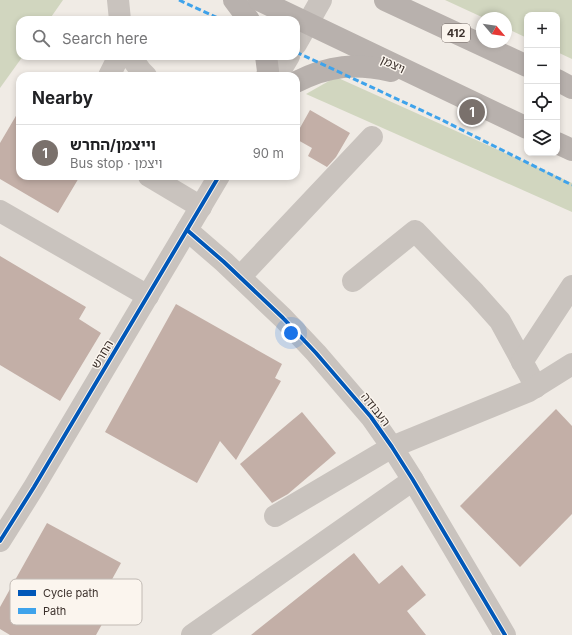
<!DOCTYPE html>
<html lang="en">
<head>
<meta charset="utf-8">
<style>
  body { margin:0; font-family:Inter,"Noto Sans Hebrew",sans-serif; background:#f6f6f6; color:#202124 }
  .controls { position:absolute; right:12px; top:12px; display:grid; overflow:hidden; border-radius:8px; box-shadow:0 2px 6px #0003 }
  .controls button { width:36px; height:36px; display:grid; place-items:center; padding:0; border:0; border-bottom:1px solid #e0e0e0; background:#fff; color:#202124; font:20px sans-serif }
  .compass { position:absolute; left:476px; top:12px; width:36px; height:36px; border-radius:50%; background:#fff; box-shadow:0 2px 6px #0003; rotate:119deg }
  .you { position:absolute; left:291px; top:333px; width:14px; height:14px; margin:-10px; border:3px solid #fff; border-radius:50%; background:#1a73e8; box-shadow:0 0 0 6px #1a73e833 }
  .badge { display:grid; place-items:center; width:26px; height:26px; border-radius:50%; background:#7a716c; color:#fff; font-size:13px; font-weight:700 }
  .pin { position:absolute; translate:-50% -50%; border:2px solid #fff; box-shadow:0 1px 4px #0006 }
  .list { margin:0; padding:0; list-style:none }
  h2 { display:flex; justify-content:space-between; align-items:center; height:52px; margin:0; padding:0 16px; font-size:17px }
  h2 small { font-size:13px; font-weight:400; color:#757577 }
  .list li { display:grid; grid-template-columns:26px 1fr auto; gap:12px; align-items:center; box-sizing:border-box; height:56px; padding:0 16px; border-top:1px solid #e0e0e0 }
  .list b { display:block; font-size:15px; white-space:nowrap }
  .list p { margin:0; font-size:13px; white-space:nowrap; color:#757577 }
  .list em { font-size:13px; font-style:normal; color:#757577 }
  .icon { flex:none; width:22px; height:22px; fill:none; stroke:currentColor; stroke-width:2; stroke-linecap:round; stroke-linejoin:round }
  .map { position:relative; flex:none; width:572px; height:635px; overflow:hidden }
  .search { position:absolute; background:#fff; box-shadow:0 2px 6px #0003; left:16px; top:16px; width:284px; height:44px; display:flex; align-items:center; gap:10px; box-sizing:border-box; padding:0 14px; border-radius:12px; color:#757577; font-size:15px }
  .panel { position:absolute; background:#fff; box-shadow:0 2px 6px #0003; left:16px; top:72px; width:284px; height:108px; border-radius:12px }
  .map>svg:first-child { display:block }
</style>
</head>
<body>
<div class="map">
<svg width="572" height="635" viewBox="0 0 572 635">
  <rect width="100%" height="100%" fill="#f0ebe5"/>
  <g fill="#d1d6bf">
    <path d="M0,0H63L49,20H20V56H23L0,88Z"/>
    <path d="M445,0H572V59L557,52V15H527V38L506,28V18H484Z"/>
    <path d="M336,77L572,183V212L306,94Z"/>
  </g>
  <g fill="#c3afa7">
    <path d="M20,109V176H80L58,213L0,179V143Z"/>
    <path d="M310,110L350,133L336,157L327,167L308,156L312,148L296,139V135Z"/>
    <path d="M0,256L86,307L79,319L101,333L60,401L0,365Z"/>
    <path d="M176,304L282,364L275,378L281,381L236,460L220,441L197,483L105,432Z"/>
    <path d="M556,409L572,426V514L520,567L460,506Z"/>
    <path d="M302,412L336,453L288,494L272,503L240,464Z"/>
    <path d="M47,523L121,563L110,583L121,590L96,635H10L0,629V607Z"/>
    <path d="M354,553L379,584L402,565L426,595L407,611L426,635H251Z"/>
  </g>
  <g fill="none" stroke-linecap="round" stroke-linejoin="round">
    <g stroke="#c9c3be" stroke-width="22">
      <path d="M118,0L120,20"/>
      <path d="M296,44L321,0"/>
      <path d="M130,56L141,71L146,76"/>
      <path d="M109,76L119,56"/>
      <path d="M277,76L289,56"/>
      <path d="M149,176L201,207"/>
      <path d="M0,211L148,296"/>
      <path d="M187,230L224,262L283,318L316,353L371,417L392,447L413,480L505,635"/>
      <path d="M240,277L372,137"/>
      <path d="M353,281L415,231L475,293L500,321L536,387"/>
      <path d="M522,362L572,286"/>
      <path d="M275,516L392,447L529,391L572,364"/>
      <path d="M0,541L34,487L219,176"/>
      <path d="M192,635L413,480"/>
    </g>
    <g stroke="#b8b1ad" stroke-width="22">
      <path d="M234,0L249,20"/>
      <path d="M259,0L527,128"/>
      <path d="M385,0L527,66"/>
      <path d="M266,56L268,71L267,76"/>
      <path d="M557,80L572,88"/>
      <path d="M296,82C330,65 355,63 391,71"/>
      <path d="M557,143L572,150"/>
    </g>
    <g stroke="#3fa3eb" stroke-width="3" stroke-dasharray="6 3" stroke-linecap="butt">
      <path d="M179,0L222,20"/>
      <path d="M296,52L440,119L572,185"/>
    </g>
    <defs>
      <g id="cycleway">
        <path d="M187,230L224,262L283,318L316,353L371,417L392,447L413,480L505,635"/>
        <path d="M0,541L34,487L219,176"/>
      </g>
    </defs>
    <use href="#cycleway" stroke="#fbf5ee" stroke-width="6"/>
    <use href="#cycleway" stroke="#0057b8" stroke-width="4"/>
  </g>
  <g text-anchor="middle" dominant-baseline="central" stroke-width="3" stroke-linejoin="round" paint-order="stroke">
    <rect fill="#fbf5ee" stroke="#756b66" stroke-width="1" x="442" y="24" width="28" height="18" rx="3"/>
    <g font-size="11" font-weight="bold" fill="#3b302b">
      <text x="456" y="33">412</text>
    </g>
    <g font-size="12" fill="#3b302b" stroke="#fbf5ee">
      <text transform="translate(393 64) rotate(26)">ויצמן</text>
      <text transform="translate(102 354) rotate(-59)">החרש</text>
      <text transform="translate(376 409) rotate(52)">העבודה</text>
    </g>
  </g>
  <rect x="10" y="579" width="132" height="46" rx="6" fill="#fbf5ee" stroke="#c1bab4" stroke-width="1"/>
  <rect x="18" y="590" width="18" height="6" fill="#0057b8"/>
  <rect x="18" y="608" width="18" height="6" fill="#3fa3eb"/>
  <g font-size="11" fill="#3b302b">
    <text x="43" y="597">Cycle path</text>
    <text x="43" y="615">Path</text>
  </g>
</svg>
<div class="controls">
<button>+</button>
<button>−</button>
<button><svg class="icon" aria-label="locate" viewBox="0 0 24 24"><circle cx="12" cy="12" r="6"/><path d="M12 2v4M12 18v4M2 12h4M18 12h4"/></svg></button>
<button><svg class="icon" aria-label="layers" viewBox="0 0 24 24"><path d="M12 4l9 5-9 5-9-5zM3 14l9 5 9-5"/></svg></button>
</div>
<svg class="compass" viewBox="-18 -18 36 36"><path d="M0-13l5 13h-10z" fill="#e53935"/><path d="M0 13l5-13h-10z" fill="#757577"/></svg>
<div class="you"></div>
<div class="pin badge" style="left:472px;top:112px">1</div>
<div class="search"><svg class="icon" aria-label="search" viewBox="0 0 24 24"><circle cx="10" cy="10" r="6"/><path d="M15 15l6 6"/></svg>Search here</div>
<section class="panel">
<h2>Nearby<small></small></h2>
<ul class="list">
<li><span class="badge">1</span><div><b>וייצמן/החרש</b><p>Bus stop · ויצמן</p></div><em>90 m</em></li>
</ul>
</section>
</div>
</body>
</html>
